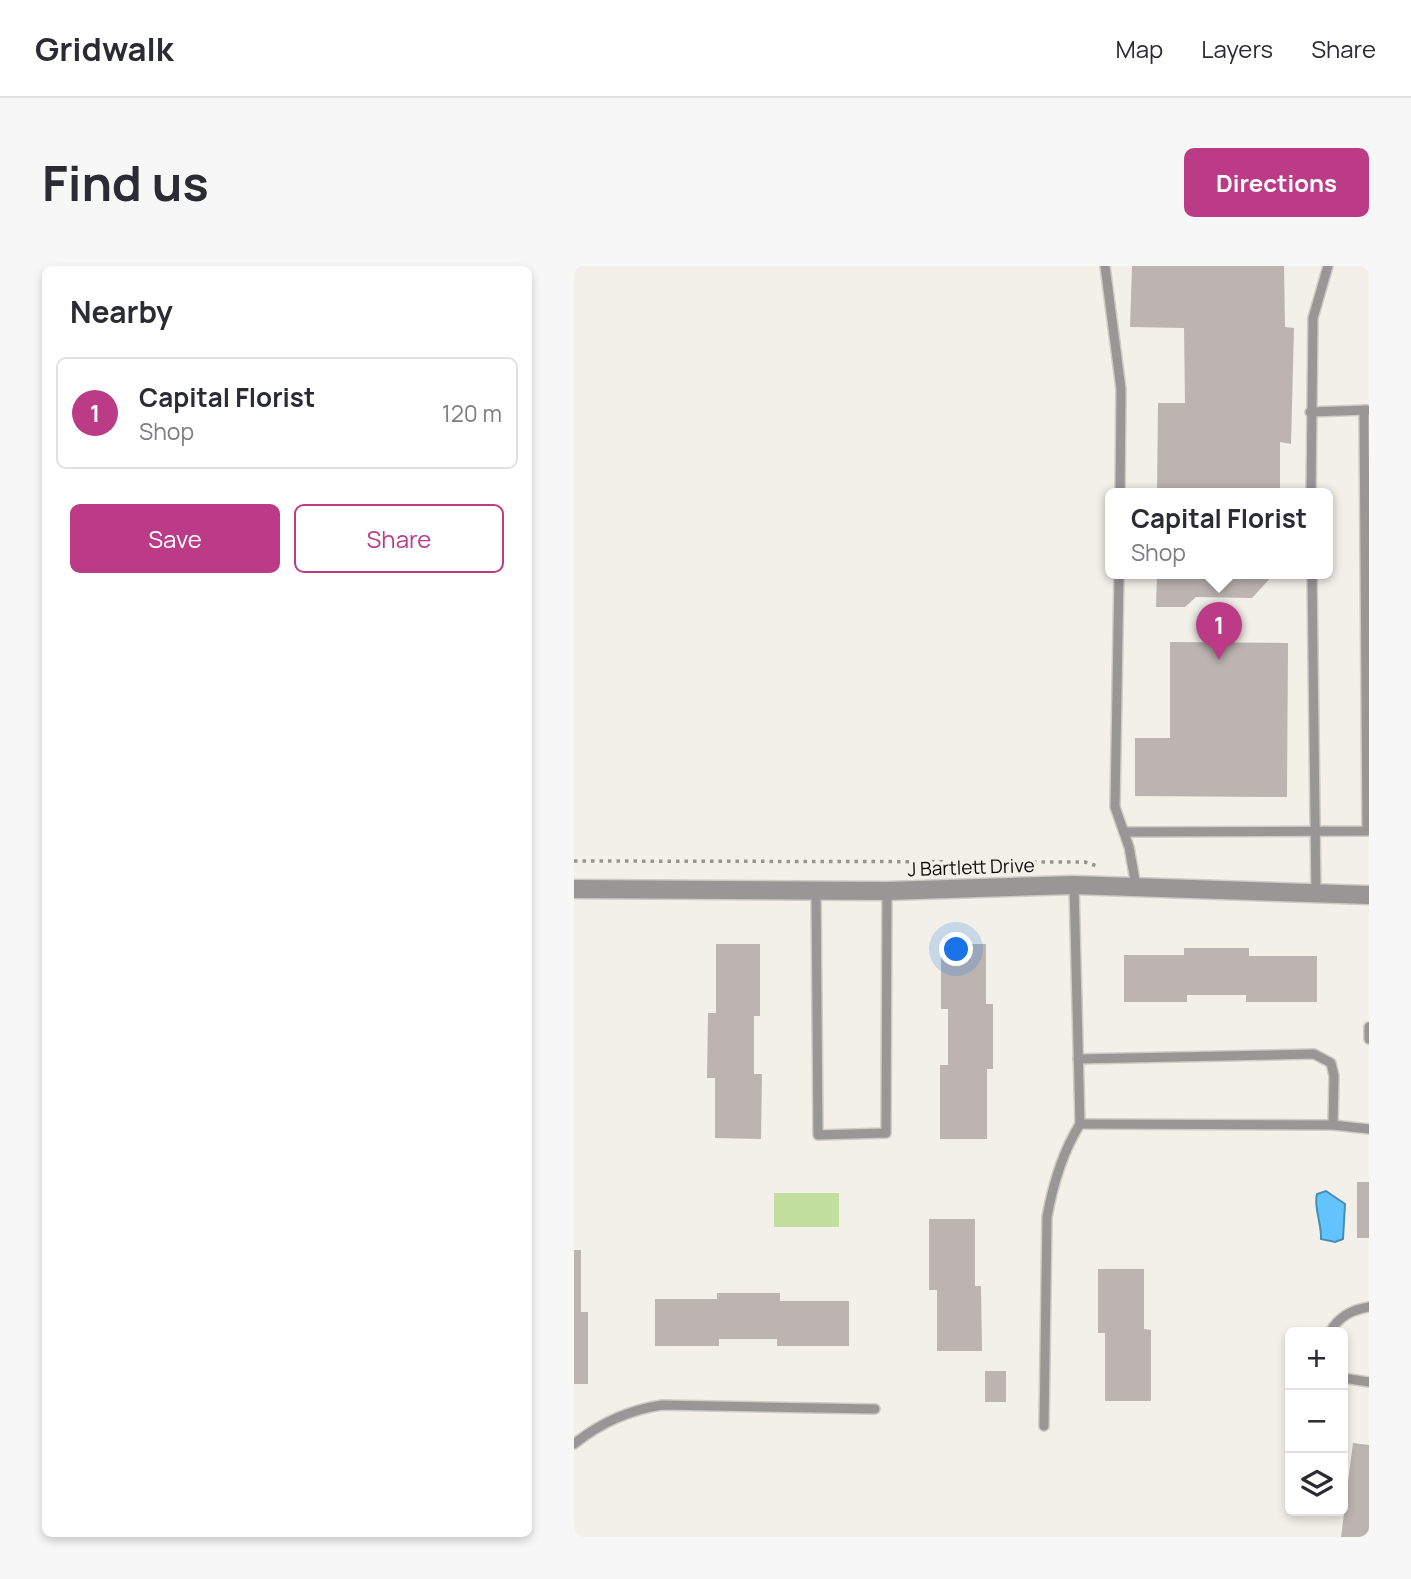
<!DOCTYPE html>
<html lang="en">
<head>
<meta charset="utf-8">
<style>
  body { margin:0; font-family:Manrope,sans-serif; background:#f7f7f7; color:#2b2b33 }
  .controls { position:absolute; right:21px; bottom:21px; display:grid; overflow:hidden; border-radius:10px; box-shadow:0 4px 10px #0003 }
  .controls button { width:63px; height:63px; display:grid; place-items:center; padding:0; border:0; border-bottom:2px solid #e1e1e2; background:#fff; color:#2b2b33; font:35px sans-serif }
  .you { position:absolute; left:383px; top:684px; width:24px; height:24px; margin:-18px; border:5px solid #fff; border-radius:50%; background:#1a73e8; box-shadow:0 0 0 10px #1a73e833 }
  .badge { display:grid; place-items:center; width:46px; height:46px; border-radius:50%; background:#bb3b86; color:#fff; font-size:23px; font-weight:700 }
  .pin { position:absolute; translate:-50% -58px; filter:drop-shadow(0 2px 4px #0008) }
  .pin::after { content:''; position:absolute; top:37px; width:24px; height:21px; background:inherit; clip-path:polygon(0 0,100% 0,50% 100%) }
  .popup { position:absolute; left:531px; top:222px; width:228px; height:91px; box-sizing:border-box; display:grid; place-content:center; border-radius:10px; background:#fff; filter:drop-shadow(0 2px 5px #0005); font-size:23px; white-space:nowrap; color:#7c7c81 }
  .popup b { font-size:26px; color:#2b2b33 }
  .popup::after { content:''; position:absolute; left:50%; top:100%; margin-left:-14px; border:14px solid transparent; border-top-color:#fff }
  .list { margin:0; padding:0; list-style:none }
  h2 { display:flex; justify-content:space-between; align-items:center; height:91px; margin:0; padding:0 28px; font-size:30px }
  h2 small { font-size:23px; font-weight:400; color:#7c7c81 }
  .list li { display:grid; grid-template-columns:46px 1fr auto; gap:21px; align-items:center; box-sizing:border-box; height:112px; margin:0 14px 14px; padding:0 14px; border:2px solid #e1e1e2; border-radius:10px }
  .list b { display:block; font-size:26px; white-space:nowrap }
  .list p { margin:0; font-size:23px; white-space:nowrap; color:#7c7c81 }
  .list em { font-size:23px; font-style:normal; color:#7c7c81 }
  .actions { display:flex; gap:14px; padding:21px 28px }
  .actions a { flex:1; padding:16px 0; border:2px solid #bb3b86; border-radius:10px; text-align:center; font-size:24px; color:#bb3b86 }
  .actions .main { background:#bb3b86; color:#fff }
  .icon { flex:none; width:38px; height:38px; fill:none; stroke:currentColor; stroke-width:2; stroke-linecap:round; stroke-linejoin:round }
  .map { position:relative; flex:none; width:795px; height:1271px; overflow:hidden; border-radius:10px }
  header { display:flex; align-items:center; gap:42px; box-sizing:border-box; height:98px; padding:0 35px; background:#fff; border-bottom:2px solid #e1e1e2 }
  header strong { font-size:33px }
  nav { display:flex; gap:38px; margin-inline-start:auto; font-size:24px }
  .intro { display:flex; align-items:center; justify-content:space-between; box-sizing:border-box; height:168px; padding:0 42px }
  h1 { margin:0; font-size:49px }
  .button { padding:18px 32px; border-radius:10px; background:#bb3b86; color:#fff; font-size:24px; font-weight:700 }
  main { display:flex; gap:42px; padding:0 42px }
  aside { flex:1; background:#fff; border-radius:10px; box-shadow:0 4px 10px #0003 }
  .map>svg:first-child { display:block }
</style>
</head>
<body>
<header>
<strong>Gridwalk</strong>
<nav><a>Map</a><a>Layers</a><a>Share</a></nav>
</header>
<div class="intro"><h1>Find us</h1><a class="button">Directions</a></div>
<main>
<aside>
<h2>Nearby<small></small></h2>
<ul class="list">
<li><span class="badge">1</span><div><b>Capital Florist</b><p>Shop</p></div><em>120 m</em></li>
</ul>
<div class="actions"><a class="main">Save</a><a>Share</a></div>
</aside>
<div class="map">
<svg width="795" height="1271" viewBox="0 0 795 1271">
  <rect width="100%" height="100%" fill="#f2f0e9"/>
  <rect fill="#c2dfa0" x="200" y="927" width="65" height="34"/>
  <path fill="#63c3fd" stroke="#4a8cb4" stroke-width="2" d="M752,925L771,938L769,973L761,976L747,973C748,959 739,938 743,928Z"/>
  <g fill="#bbb4b1">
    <path d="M558,0H710L711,61L720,62L717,178L706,176V228H583L584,137H611L610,62L556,61Z"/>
    <path d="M583,308H700L678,332L622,331L611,341H582Z"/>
    <path d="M596,376L714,377L713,531L561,530V472H596Z"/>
    <path d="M142,678H186V750H180V808H188L187,873L141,872V812H133L134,747H142Z"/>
    <path d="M367,678H412V738H419V803H413V873H366V799H374V743H367Z"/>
    <path d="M610,682H675V690H743V736H672V729H613V736H550V689H610Z"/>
    <rect x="783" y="916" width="12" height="56"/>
    <path d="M355,953H401V1020H407L408,1085H363V1024H355Z"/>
    <path d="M0,984H7V1046H14V1118H0Z"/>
    <path d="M524,1003H570V1063L577,1064V1135H531V1067H524Z"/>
    <path d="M143,1027H206V1035H275V1080H203V1073H145V1080H81V1033H143Z"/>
    <rect x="411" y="1105" width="21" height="31"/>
    <path d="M779,1177L795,1179V1271H767Z"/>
  </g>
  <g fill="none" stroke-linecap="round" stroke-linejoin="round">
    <defs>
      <g id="lane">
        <path d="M531,0L547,123L546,228"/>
        <path d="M736,146L793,144"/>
        <path d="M737,228L739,52L754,0"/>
        <path d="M545,308L541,541L555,581L562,620"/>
        <path d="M738,308L742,628"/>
        <path d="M550,566L793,565L790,144"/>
        <path d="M242,624L244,869L312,867L313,625"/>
        <path d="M795,761V773"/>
        <path d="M504,793L740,788L757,797L760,810L759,859"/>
        <path d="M506,858L759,859L795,863"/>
        <path d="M756,1066C765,1050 778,1044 795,1041"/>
        <path d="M769,1112L795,1116"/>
        <path d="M470,1160L473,951C479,918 488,887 506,858L500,619"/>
        <path d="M0,1178C26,1157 55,1144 88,1139L301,1143"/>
      </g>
      <path id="street" d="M0,623L313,625L500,619L795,629"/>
    </defs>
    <use href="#lane" stroke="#ceccc5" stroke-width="12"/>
    <use href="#street" stroke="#ceccc5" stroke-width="21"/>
    <path stroke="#979590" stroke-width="3.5" stroke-dasharray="3.5 5" stroke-linecap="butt" d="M0,595L511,596L523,600"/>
    <use href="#lane" stroke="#999696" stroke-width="9"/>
    <use href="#street" stroke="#999696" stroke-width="18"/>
  </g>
  <g text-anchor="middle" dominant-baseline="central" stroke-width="7" stroke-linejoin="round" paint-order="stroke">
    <g font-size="19" fill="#0e0d0b" stroke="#f2f0e9">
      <text transform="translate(397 601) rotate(-2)">J Bartlett Drive</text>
    </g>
  </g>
</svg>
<div class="controls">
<button>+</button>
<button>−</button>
<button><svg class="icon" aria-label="layers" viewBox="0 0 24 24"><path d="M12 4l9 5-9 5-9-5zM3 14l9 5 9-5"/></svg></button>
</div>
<div class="you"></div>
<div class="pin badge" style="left:645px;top:394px">1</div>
<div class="popup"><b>Capital Florist</b>Shop</div>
</div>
</main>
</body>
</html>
